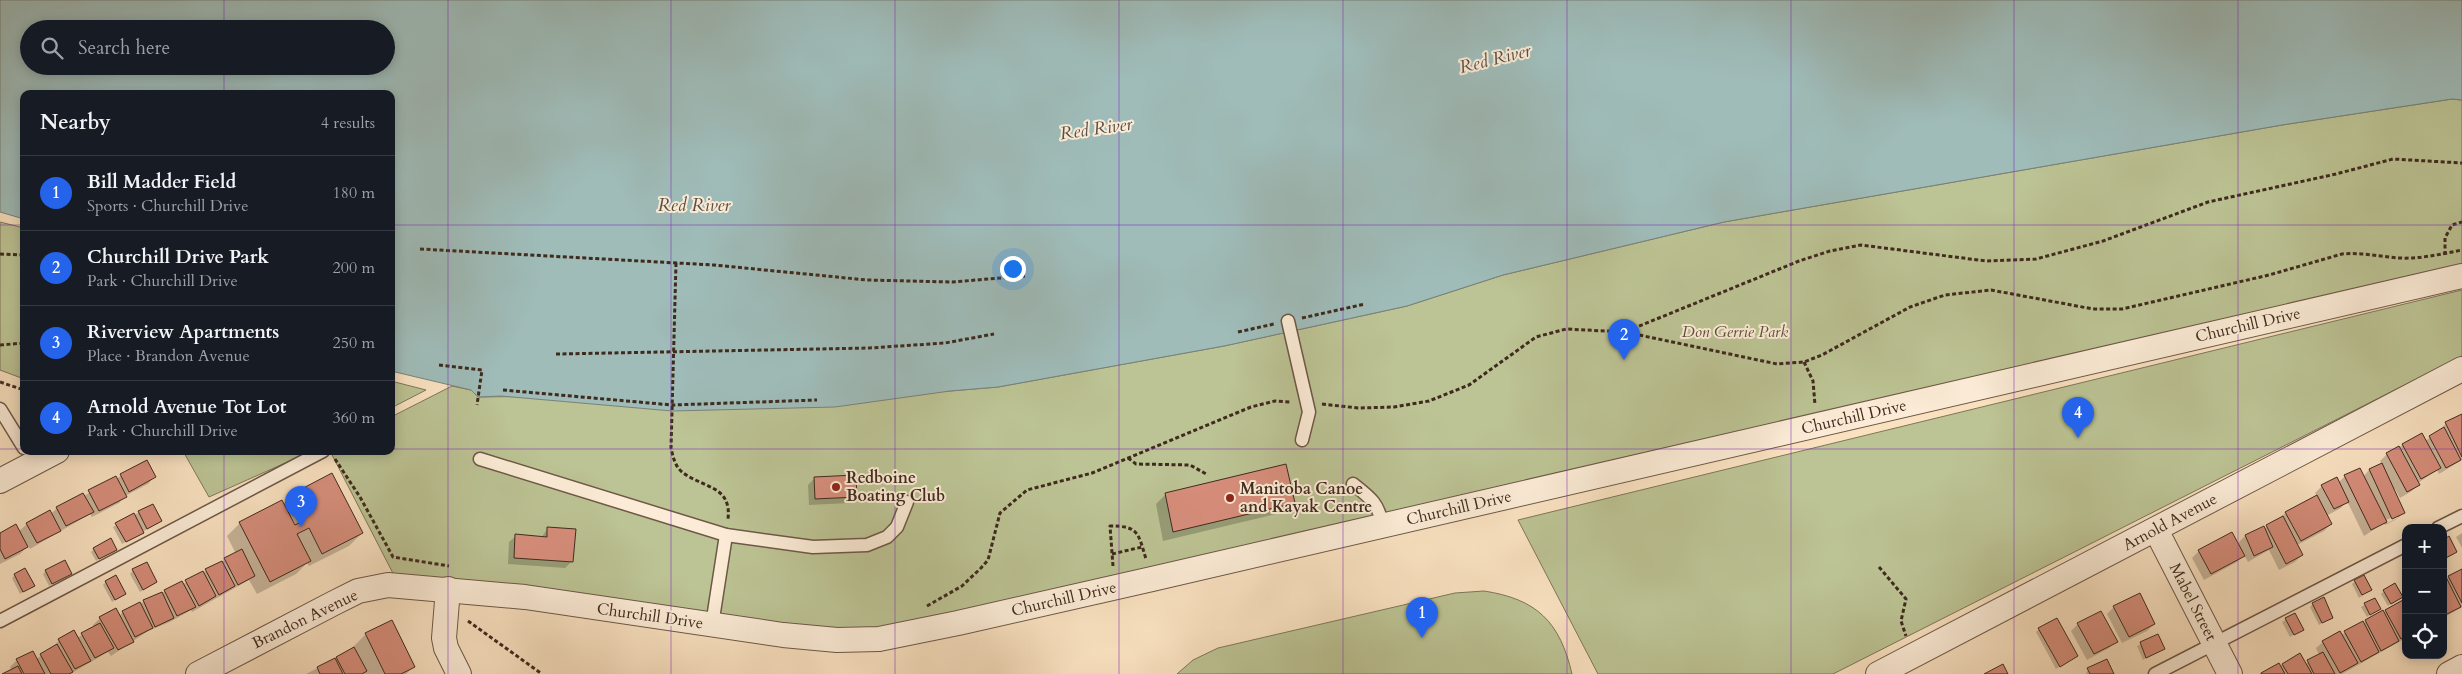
<!DOCTYPE html>
<html lang="en">
<head>
<meta charset="utf-8">
<style>
  body { margin:0; font-family:Cardo,serif; background:#242831; color:#f1f3f6 }
  .controls { position:absolute; right:15px; bottom:15px; display:grid; overflow:hidden; border-radius:10px; box-shadow:0 2px 12px #0003 }
  .controls button { width:45px; height:45px; display:grid; place-items:center; padding:0; border:0; border-bottom:1px solid #363941; background:#171b24; color:#f1f3f6; font:25px sans-serif }
  .you { position:absolute; left:1012px; top:268px; width:18px; height:18px; margin:-12px; border:4px solid #fff; border-radius:50%; background:#1a73e8; box-shadow:0 0 0 8px #1a73e833 }
  .badge { display:grid; place-items:center; width:32px; height:32px; border-radius:50%; background:#2563eb; color:#fff; font-size:16px; font-weight:700 }
  .pin { position:absolute; translate:-50% -41px; filter:drop-shadow(0 1px 2px #0008) }
  .pin::after { content:''; position:absolute; top:26px; width:18px; height:15px; background:inherit; clip-path:polygon(0 0,100% 0,50% 100%) }
  .list { margin:0; padding:0; list-style:none }
  h2 { display:flex; justify-content:space-between; align-items:center; height:65px; margin:0; padding:0 20px; font-size:21px }
  h2 small { font-size:16px; font-weight:400; color:#9ea1a6 }
  .list li { display:grid; grid-template-columns:32px 1fr auto; gap:15px; align-items:center; box-sizing:border-box; height:75px; padding:0 20px; border-top:1px solid #363941 }
  .list b { display:block; font-size:19px; white-space:nowrap }
  .list p { margin:0; font-size:16px; white-space:nowrap; color:#9ea1a6 }
  .list em { font-size:16px; font-style:normal; color:#9ea1a6 }
  .icon { flex:none; width:28px; height:28px; fill:none; stroke:currentColor; stroke-width:2; stroke-linecap:round; stroke-linejoin:round }
  .map { position:relative; flex:none; width:2462px; height:674px; overflow:hidden }
  .search { position:absolute; background:#171b24; box-shadow:0 2px 12px #0003; left:20px; top:20px; width:375px; height:55px; display:flex; align-items:center; gap:12px; box-sizing:border-box; padding:0 18px; border-radius:28px; color:#9ea1a6; font-size:19px }
  .panel { position:absolute; background:#171b24; box-shadow:0 2px 12px #0003; left:20px; top:90px; width:375px; height:365px; border-radius:10px }
  .map>svg:first-child { display:block }
</style>
</head>
<body>
<div class="map">
<svg width="2462" height="674" viewBox="0 0 2462 674">
  <rect width="100%" height="100%" fill="#fae2c1"/>
  <filter id="stains"><feTurbulence type="fractalNoise" baseFrequency=".004" numOctaves="4"/><feColorMatrix values="0 0 0 0 .2 0 0 0 0 .09 0 0 0 0 .02 0 0 0 .5 -.17"/></filter>
  <radialGradient id="worn" r=".72"><stop offset=".6" stop-color="#630" stop-opacity="0"/><stop offset="1" stop-color="#630" stop-opacity=".3"/></radialGradient>
  <g fill="#bcc394" stroke="#7e7659">
    <path d="M2452,99L2462,100V276L879,639L399,585L330,451H391V417L452,386L471,390L478,397L950,391L998,387L1224,346L1407,306L1503,275L1724,222L2282,125Z"/>
    <path d="M0,222L24,228V379L0,370Z"/>
    <path d="M2462,290V356L1833,674H1598L1518,520Z"/>
    <path d="M391,381L426,390L391,408Z"/>
    <path d="M183,451H312L209,497Z"/>
    <path d="M1484,591C1537,599 1560,622 1572,674H1177L1193,660L1218,648L1455,593Z"/>
  </g>
  <path fill="#9fbcb9" stroke="#79827b" fill-rule="evenodd" d="M0,0H2462V100L2452,99L2282,125L1724,222L1503,275L1407,306L1224,346L998,387L950,391L835,407L672,411L501,396L478,397L471,390L391,371V94H24V219L0,212ZM29,29H386V66H29Z"/>
  <g fill="#0003" fill-rule="evenodd">
    <path d="M2462,415V460L2439,474L2437,470L2418,483V485L2412,491L2400,498L2395,489L2393,490L2404,512L2397,519L2385,525L2384,523L2364,536L2347,501L2341,508L2326,516L2331,524L2324,531L2297,545L2302,555L2295,562L2279,570L2269,550L2248,562L2244,555L2237,562L2204,580L2192,558L2199,551L2237,544L2245,536L2264,529L2286,513L2317,496L2315,493L2322,486L2338,483L2345,476L2363,477L2369,470L2382,464L2380,461L2387,454L2403,445L2425,441L2440,431L2446,423ZM2398,515V518L2387,523L2386,520Z"/>
    <path d="M146,461L154,477L148,484L125,496L119,503L92,517L90,514L30,549L28,546L20,554L0,564V534L19,531L27,524L51,514L57,508L84,496L115,477L116,479Z"/>
    <path d="M815,478L856,496L849,503L809,505L808,485Z"/>
    <path d="M1166,494L1294,502L1284,512L1163,541L1156,504Z"/>
    <path d="M291,496L362,533L349,546L309,566L307,563L296,574L257,594L249,580L192,612L191,610L170,622L148,631L111,656L108,652L70,674H5L12,670L10,667L17,660L36,659L53,648L59,640L77,638L94,627L93,625L100,618L119,616L123,612L182,583L183,584L236,554L227,536L240,523L283,504Z"/>
    <path d="M152,505L161,521L122,544L113,527Z"/>
    <path d="M548,528L572,561L565,568L508,564L509,542L516,536L541,538Z"/>
    <path d="M2462,533V548L2456,537Z"/>
    <path d="M2443,541L2456,552L2443,560Z"/>
    <path d="M94,549L115,550L96,561L91,552Z"/>
    <path d="M133,570L156,582L140,592L130,574Z"/>
    <path d="M2462,570V607L2443,618V580Z"/>
    <path d="M46,571L71,573L49,586L43,574Z"/>
    <path d="M15,575L33,586L20,594L12,578Z"/>
    <path d="M2355,581L2370,590L2359,598L2352,584Z"/>
    <path d="M106,582L124,594L112,602L103,585Z"/>
    <path d="M2384,591L2401,597L2388,606L2381,594Z"/>
    <path d="M2374,599L2379,609L2367,617L2361,607Z"/>
    <path d="M2406,601V638L2342,674H2261L2282,665L2305,664L2319,655L2316,648L2323,642L2341,635Z"/>
    <path d="M2313,604L2332,617L2319,625L2310,607Z"/>
    <path d="M2114,607L2154,624L2147,631L2122,643L2107,614Z"/>
    <path d="M2295,614L2302,629L2290,637L2282,622Z"/>
    <path d="M2078,624L2116,641L2109,648L2087,660L2071,631Z"/>
    <path d="M2039,629L2077,656L2056,669L2036,632Z"/>
    <path d="M366,634L413,667L406,674H306L348,652Z"/>
    <path d="M2158,636L2164,649L2143,660L2137,646Z"/>
    <path d="M2088,669L2113,674H2086Z"/>
  </g>
  <g fill="#d78e7c" stroke="#3f2a1e">
    <path d="M2462,414V457L2445,422Z"/>
    <path d="M2444,427L2461,460L2446,468L2429,436Z"/>
    <path d="M2422,433L2441,468L2421,479L2402,444Z"/>
    <path d="M2399,446L2420,485L2407,492L2386,453Z"/>
    <path d="M147,460L156,477L129,492L120,474Z"/>
    <path d="M2382,463L2405,513L2392,519L2369,469Z"/>
    <path d="M1286,464L1295,503L1173,532L1165,493Z"/>
    <path d="M2360,468L2387,522L2371,530L2344,475Z"/>
    <path d="M332,473L363,533L322,554L309,528L297,534L311,561L270,582L239,522L282,500L295,525L303,521L290,495Z"/>
    <path d="M856,475L857,497L815,499L814,477Z"/>
    <path d="M116,476L127,497L99,511L88,490Z"/>
    <path d="M2337,477L2349,502L2334,509L2321,485Z"/>
    <path d="M83,493L94,512L66,526L56,507Z"/>
    <path d="M2317,495L2332,524L2301,541L2285,512Z"/>
    <path d="M153,504L162,521L147,529L138,511Z"/>
    <path d="M50,510L61,531L37,543L26,523Z"/>
    <path d="M134,513L144,533L126,542L115,523Z"/>
    <path d="M2283,516L2303,555L2286,564L2266,525Z"/>
    <path d="M16,524L28,547L5,559L0,549V533Z"/>
    <path d="M2264,526L2273,547L2254,556L2245,535Z"/>
    <path d="M547,527L576,529L573,562L514,558L515,534L547,537Z"/>
    <path d="M2232,532L2245,556L2211,574L2198,550Z"/>
    <path d="M2449,536L2457,552L2444,559L2443,540Z"/>
    <path d="M111,538L117,550L99,559L93,548Z"/>
    <path d="M242,549L255,576L238,585L224,558Z"/>
    <path d="M65,560L72,574L52,584L45,570Z"/>
    <path d="M222,561L235,586L219,595L205,569Z"/>
    <path d="M147,562L157,582L143,590L132,569Z"/>
    <path d="M25,568L35,586L23,592L14,574Z"/>
    <path d="M2462,569V603L2448,576Z"/>
    <path d="M203,571L216,596L199,606L185,580Z"/>
    <path d="M116,575L126,594L115,600L105,581Z"/>
    <path d="M2364,575L2372,590L2362,595L2354,580Z"/>
    <path d="M2446,577L2461,607L2443,616V578Z"/>
    <path d="M182,581L196,607L177,616L164,590Z"/>
    <path d="M2395,583L2403,597L2391,604L2383,590Z"/>
    <path d="M162,592L174,618L155,627L143,600Z"/>
    <path d="M2140,593L2155,624L2129,637L2113,606Z"/>
    <path d="M2324,597L2333,618L2322,623L2312,603Z"/>
    <path d="M2375,598L2381,609L2370,615L2364,603Z"/>
    <path d="M2403,600L2406,606V636L2401,639L2385,610Z"/>
    <path d="M140,602L153,628L135,637L122,611Z"/>
    <path d="M116,608L134,642L118,650L99,617Z"/>
    <path d="M2383,610L2399,641L2381,651L2365,620Z"/>
    <path d="M2101,611L2118,642L2094,654L2077,623Z"/>
    <path d="M2295,613L2304,630L2294,635L2285,618Z"/>
    <path d="M2057,618L2078,656L2060,667L2038,628Z"/>
    <path d="M392,620L415,667L401,674H385L365,633Z"/>
    <path d="M2363,621L2379,652L2361,662L2344,631Z"/>
    <path d="M100,623L114,648L95,658L81,633Z"/>
    <path d="M74,630L91,661L75,669L58,639Z"/>
    <path d="M2340,631L2358,663L2340,673L2322,641Z"/>
    <path d="M2158,634L2165,649L2146,658L2140,642Z"/>
    <path d="M57,644L73,672L69,674H51L40,654Z"/>
    <path d="M354,647L367,671L362,674H345L336,657Z"/>
    <path d="M33,651L45,674H24L16,659Z"/>
    <path d="M2323,652L2335,674H2314L2307,660Z"/>
    <path d="M2300,653L2312,674H2288L2282,664Z"/>
    <path d="M335,658L343,674H320L317,667Z"/>
    <path d="M2107,659L2114,674H2090L2087,668Z"/>
    <path d="M2279,663L2285,674H2261V673Z"/>
    <path d="M2003,664L2008,674H1984Z"/>
    <path d="M18,666L22,674H2Z"/>
  </g>
  <g fill="none" stroke-linecap="round" stroke-linejoin="round">
    <defs>
      <g id="service">
        <path d="M1288,321L1309,412L1302,440"/>
        <path d="M0,409L24,448"/>
        <path d="M480,459L726,535L813,547L867,545L887,537L897,527L907,502"/>
        <path d="M1353,484C1371,498 1378,503 1383,526"/>
        <path d="M2438,528L2462,516"/>
        <path d="M0,621L323,451"/>
        <path d="M712,625L726,535"/>
        <path d="M2155,674L2406,545"/>
      </g>
      <g id="minor">
        <path d="M0,481L57,451"/>
        <path d="M2156,530L2230,674"/>
        <path d="M448,589L444,638L446,648L459,674"/>
        <path d="M198,674L334,603L358,591L388,585L525,597L783,635L837,640L879,639L958,623L1152,579L2462,276"/>
        <path d="M1878,674L2462,369"/>
        <path d="M2449,674L2462,667"/>
      </g>
    </defs>
    <use href="#service" stroke="#6e5847" stroke-width="15"/>
    <use href="#minor" stroke="#6e5847" stroke-width="26"/>
    <g stroke="#3f2a1e" stroke-width="3" stroke-dasharray="4 2.5" stroke-linecap="butt">
      <path d="M420,249L714,265L867,280L952,282L1025,276"/>
      <path d="M0,254L24,255"/>
      <path d="M2445,255V238L2452,225L2462,222"/>
      <path d="M676,263L671,448C673,457 675,466 682,472C702,488 732,485 728,519"/>
      <path d="M1302,318L1365,304"/>
      <path d="M1627,331L1799,261L1830,251L1861,245L1986,261L2036,259L2103,241L2208,202L2336,174L2393,159L2462,163"/>
      <path d="M1238,332L1274,324"/>
      <path d="M0,345L24,343"/>
      <path d="M556,354L869,348L945,343L994,334"/>
      <path d="M1804,362L1813,381L1815,405"/>
      <path d="M439,365L482,370L477,405"/>
      <path d="M0,382L24,390"/>
      <path d="M503,390L672,405L817,400"/>
      <path d="M1322,404L1358,408L1394,407L1429,401L1469,385L1536,337L1566,329L1625,332L1777,364L1804,362L1822,355L1910,307L1945,295L1991,290L2093,309H2122L2269,275L2342,254C2362,252 2381,257 2400,258C2421,259 2441,254 2462,250"/>
      <path d="M1128,458L1136,464L1190,465L1208,475"/>
      <path d="M335,459L360,497L393,557L449,566"/>
      <path d="M1112,554L1142,547"/>
      <path d="M1113,566L1110,526C1139,526 1138,533 1146,559"/>
      <path d="M1879,567L1906,599L1901,621L1906,636"/>
      <path d="M927,606L962,586L981,568L988,560L1000,513L1027,490L1092,473L1251,407L1275,401L1291,402"/>
      <path d="M468,621L542,674"/>
    </g>
    <use href="#service" stroke="#fcecd7" stroke-width="12"/>
    <use href="#minor" stroke="#fcecd7" stroke-width="24"/>
  </g>
  <path fill="none" stroke="#7b2cbf" stroke-width="1" stroke-opacity="0.55" d="M224,0V29M448,0V674M671,0V674M895,0V674M1119,0V674M1343,0V674M1567,0V674M1791,0V674M2014,0V674M2238,0V674M224,66V94M0,225H24M391,225H2462M0,449H24M391,449H2462M224,451V674"/>
  <g fill="#8f2418" stroke="#fcecd7" stroke-width="2">
    <circle cx="836" cy="487" r="5"/>
    <circle cx="1230" cy="498" r="5"/>
  </g>
  <g text-anchor="middle" dominant-baseline="central" stroke-width="4" stroke-linejoin="round" paint-order="stroke">
    <g font-size="16" fill="#3f2a1e" stroke="#fcecd7">
      <text transform="translate(2248 325) rotate(-13)">Churchill Drive</text>
      <text transform="translate(1854 417) rotate(-13)">Churchill Drive</text>
      <text transform="translate(1459 508) rotate(-13)">Churchill Drive</text>
      <text transform="translate(2170 522) rotate(-28)">Arnold Avenue</text>
      <text transform="translate(1064 599) rotate(-13)">Churchill Drive</text>
      <text transform="translate(2193 602) rotate(63)">Mabel Street</text>
      <text transform="translate(650 616) rotate(8)">Churchill Drive</text>
      <text transform="translate(305 619) rotate(-26)">Brandon Avenue</text>
    </g>
    <g font-size="16" font-style="italic" fill="#5e503c" stroke="#fcecd7">
      <text x="1735" y="332">Don Gerrie Park</text>
    </g>
    <g font-size="16" font-weight="bold" fill="#3f2a1e" stroke="#fcecd7" text-anchor="start">
      <text x="846" y="478">Redboine<tspan x="846" dy="18">Boating Club</tspan></text>
      <text x="1240" y="489">Manitoba Canoe<tspan x="1240" dy="18">and Kayak Centre</tspan></text>
    </g>
    <g font-size="18" font-style="italic" fill="#574e45" stroke="#fcecd7">
      <text transform="translate(1495 59) rotate(-14)">Red River</text>
      <text transform="translate(1096 129) rotate(-8)">Red River</text>
      <text x="694" y="205">Red River</text>
    </g>
  </g>
  <rect width="100%" height="100%" filter="url(#stains)"/>
  <rect width="100%" height="100%" fill="url(#worn)"/>
</svg>
<div class="controls">
<button>+</button>
<button>−</button>
<button><svg class="icon" aria-label="locate" viewBox="0 0 24 24"><circle cx="12" cy="12" r="6"/><path d="M12 2v4M12 18v4M2 12h4M18 12h4"/></svg></button>
</div>
<div class="you"></div>
<div class="pin badge" style="left:1422px;top:638px">1</div>
<div class="pin badge" style="left:1624px;top:360px">2</div>
<div class="pin badge" style="left:301px;top:527px">3</div>
<div class="pin badge" style="left:2078px;top:438px">4</div>
<div class="search"><svg class="icon" aria-label="search" viewBox="0 0 24 24"><circle cx="10" cy="10" r="6"/><path d="M15 15l6 6"/></svg>Search here</div>
<section class="panel">
<h2>Nearby<small>4 results</small></h2>
<ul class="list">
<li><span class="badge">1</span><div><b>Bill Madder Field</b><p>Sports · Churchill Drive</p></div><em>180 m</em></li>
<li><span class="badge">2</span><div><b>Churchill Drive Park</b><p>Park · Churchill Drive</p></div><em>200 m</em></li>
<li><span class="badge">3</span><div><b>Riverview Apartments</b><p>Place · Brandon Avenue</p></div><em>250 m</em></li>
<li><span class="badge">4</span><div><b>Arnold Avenue Tot Lot</b><p>Park · Churchill Drive</p></div><em>360 m</em></li>
</ul>
</section>
</div>
</body>
</html>
